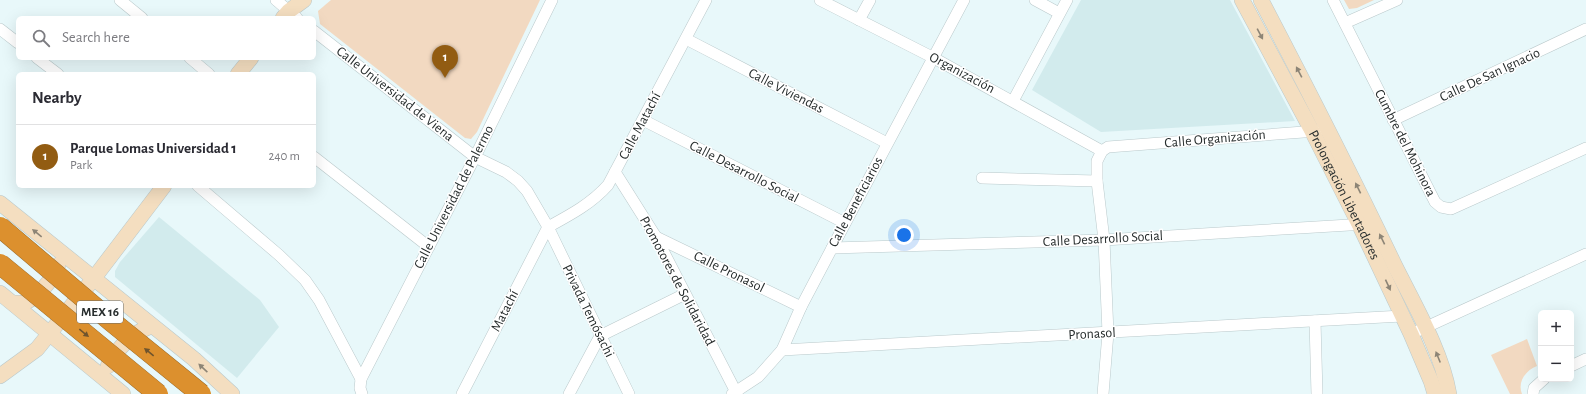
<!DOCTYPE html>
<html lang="en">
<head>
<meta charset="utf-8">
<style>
  body { margin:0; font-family:"Alegreya Sans",sans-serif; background:#f2f2f3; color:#2b2b33 }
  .controls { position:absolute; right:12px; bottom:12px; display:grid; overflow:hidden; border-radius:6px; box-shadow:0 4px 16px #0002 }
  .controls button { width:36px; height:36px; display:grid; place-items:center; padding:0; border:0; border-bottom:1px solid #e1e1e2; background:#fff; color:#2b2b33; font:20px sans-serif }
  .you { position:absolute; left:904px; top:235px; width:14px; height:14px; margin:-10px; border:3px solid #fff; border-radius:50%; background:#1a73e8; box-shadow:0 0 0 6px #1a73e833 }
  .badge { display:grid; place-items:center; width:26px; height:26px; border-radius:50%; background:#925c12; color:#fff; font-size:13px; font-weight:700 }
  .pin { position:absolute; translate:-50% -33px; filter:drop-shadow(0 1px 2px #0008) }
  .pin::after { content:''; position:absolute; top:21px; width:14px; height:12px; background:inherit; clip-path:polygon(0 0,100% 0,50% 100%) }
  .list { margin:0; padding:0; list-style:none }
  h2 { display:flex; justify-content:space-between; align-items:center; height:52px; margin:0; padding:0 16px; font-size:17px }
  h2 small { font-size:13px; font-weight:400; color:#7c7c81 }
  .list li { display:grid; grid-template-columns:26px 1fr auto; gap:12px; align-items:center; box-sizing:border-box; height:64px; padding:0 16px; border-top:1px solid #e1e1e2 }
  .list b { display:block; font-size:15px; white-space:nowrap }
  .list p { margin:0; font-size:13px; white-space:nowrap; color:#7c7c81 }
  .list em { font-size:13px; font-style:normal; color:#7c7c81 }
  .icon { flex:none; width:22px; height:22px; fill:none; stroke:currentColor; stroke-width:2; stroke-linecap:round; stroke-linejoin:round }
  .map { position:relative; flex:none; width:1586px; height:394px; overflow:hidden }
  .search { position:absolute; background:#fff; box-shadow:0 4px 16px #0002; left:16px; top:16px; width:300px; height:44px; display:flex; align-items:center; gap:10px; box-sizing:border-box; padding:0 14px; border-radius:6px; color:#7c7c81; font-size:15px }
  .panel { position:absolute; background:#fff; box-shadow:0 4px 16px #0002; left:16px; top:72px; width:300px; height:116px; border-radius:6px }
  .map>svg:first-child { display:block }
</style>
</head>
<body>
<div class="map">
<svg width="1586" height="394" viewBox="0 0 1586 394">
  <rect width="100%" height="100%" fill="#e8f8fa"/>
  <g fill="#d2ebed">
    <path d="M1081,0H1230L1295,121L1101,132L1032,90Z"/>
    <path d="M159,217L260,300L279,327L237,378L115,277V271L120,262Z"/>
  </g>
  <g fill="#f2d9c1">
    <path d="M331,0H540L477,132L471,139L465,138L320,24L318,11Z"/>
    <path d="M1344,0H1374L1357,8L1349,9Z"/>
    <path d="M1527,339L1537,366C1526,370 1517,382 1522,394H1510L1491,355Z"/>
  </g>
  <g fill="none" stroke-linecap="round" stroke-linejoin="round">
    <defs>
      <g id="street">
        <path d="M120,0L142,18"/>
        <path d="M276,0L297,18"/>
        <path d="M820,0L932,57L1102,151"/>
        <path d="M1035,0L1059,13"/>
        <path d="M1333,0L1435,202L1441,207L1451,209L1586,148"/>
        <path d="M859,20L870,0"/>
        <path d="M1345,23L1397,0"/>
        <path d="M0,29L18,43"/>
        <path d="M314,31L475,157L506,172L518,181L527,191L548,227L629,394"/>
        <path d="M686,39L887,143"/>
        <path d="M37,58L58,74"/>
        <path d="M190,58L209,74"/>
        <path d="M1013,101L1067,0"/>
        <path d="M643,120L845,223"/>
        <path d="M1393,120L1586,29"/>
        <path d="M314,157L429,247"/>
        <path d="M615,172L656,237L737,394"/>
        <path d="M982,178L1097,181"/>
        <path d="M198,186L279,255L305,280L319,300L361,379"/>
        <path d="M548,227C570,215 591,204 608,185L706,0"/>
        <path d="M656,237L801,307"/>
        <path d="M832,248L1104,240L1366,224"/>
        <path d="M1315,321L1317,394"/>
        <path d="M1411,334L1586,254"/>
        <path d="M782,350L1402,316"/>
        <path d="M1571,366L1586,359"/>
        <path d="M362,394L360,388L361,379L475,157L552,0"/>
        <path d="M462,394L548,227"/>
        <path d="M569,394L600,336L685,294"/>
        <path d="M732,394L758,377L782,350L801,307L832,248L964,0"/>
        <path d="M1103,394L1108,333L1104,240L1097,181V161L1102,151L1108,147L1317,131"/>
        <path d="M1533,394L1534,388L1544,379"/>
      </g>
      <g id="secondary">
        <path id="s1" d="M1242,0L1312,131L1359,224L1411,334L1431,381L1435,394"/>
        <path d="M1261,0C1307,88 1352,176 1395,266C1414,304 1442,352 1449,394"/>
        <path d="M283,18L289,11L304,0"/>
        <path d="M238,74L251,58"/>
        <path d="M0,203L194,359L232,394"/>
        <path d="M0,293L123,394"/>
        <path d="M13,303C16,303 20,303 23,303C37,299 54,278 58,265"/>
        <path d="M108,366C118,347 131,334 151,326"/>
        <path d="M0,376L37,349L94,278L164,186"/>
      </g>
    </defs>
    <use href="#street" stroke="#bac9cb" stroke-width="12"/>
    <use href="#secondary" stroke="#bac9cb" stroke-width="16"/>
    <use href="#street" stroke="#fff" stroke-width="11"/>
    <use href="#secondary" stroke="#f4dec0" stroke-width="15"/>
    <defs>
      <g id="highway-bridge">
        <path d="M0,227L111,321L201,394"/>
        <path d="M0,264L158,394"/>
      </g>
    </defs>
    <use href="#highway-bridge" stroke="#9c6d2d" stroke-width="21" stroke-linecap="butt"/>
    <use href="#highway-bridge" stroke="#dc902e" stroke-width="20"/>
  </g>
  <defs><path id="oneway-solid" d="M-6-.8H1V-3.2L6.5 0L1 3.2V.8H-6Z"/></defs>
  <g fill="#8d8576">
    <use href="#oneway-solid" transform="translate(1260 34) rotate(62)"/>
    <use href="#oneway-solid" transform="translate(1299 72) rotate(-118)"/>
    <use href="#oneway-solid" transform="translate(1358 188) rotate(-116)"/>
    <use href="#oneway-solid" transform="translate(37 233) rotate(-141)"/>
    <use href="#oneway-solid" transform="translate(1382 239) rotate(-116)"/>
    <use href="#oneway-solid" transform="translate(1388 285) rotate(65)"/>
    <use href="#oneway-solid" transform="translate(1438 357) rotate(-112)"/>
    <use href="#oneway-solid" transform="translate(203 368) rotate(-137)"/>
  </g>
  <g fill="#6f542d">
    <use href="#oneway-solid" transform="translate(84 333) rotate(39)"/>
    <use href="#oneway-solid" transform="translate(149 352) rotate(-141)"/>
  </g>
  <g text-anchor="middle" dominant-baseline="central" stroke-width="3" stroke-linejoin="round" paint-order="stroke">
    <rect fill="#fff" stroke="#676b6b" stroke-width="1" x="77" y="301" width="46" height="22" rx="3"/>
    <g font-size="13" font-weight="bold" fill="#262c2c">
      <text x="100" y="312">MEX 16</text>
    </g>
    <g font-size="14" fill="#262c2c" stroke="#fff">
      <text transform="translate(962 73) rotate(28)">Organización</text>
      <text transform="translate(1490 75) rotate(-25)">Calle De San Ignacio</text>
      <text transform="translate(786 91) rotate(27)">Calle Viviendas</text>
      <text transform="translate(395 94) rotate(38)">Calle Universidad de Viena</text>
      <text transform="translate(640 126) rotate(-62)">Calle Matachí</text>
      <text transform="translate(1215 139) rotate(-5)">Calle Organización</text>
      <text transform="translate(1405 143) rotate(63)">Cumbre del Mohinora</text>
      <text transform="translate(744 172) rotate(27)">Calle Desarrollo Social</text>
      <text stroke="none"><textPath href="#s1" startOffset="220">Prolongación Libertadores</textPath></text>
      <text transform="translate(454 197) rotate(-63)">Calle Universidad de Palermo</text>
      <text transform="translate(856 202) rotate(-62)">Calle Beneficiarios</text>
      <text transform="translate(1103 239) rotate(-3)">Calle Desarrollo Social</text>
      <text transform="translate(729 272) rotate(26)">Calle Pronasol</text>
      <text transform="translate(677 281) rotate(62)">Promotores de Solidaridad</text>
      <text transform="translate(505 311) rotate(-63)">Matachí</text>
      <text transform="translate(588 311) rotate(64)">Privada Temósachi</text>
      <text transform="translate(1092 334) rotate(-3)">Pronasol</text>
    </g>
  </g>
</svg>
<div class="controls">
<button>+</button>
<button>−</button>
</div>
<div class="you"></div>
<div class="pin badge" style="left:445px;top:78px">1</div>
<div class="search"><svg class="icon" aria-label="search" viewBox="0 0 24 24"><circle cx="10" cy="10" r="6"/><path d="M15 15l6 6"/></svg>Search here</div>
<section class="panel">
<h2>Nearby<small></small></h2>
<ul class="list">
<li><span class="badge">1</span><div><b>Parque Lomas Universidad 1</b><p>Park</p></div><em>240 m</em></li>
</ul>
</section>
</div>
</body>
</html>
